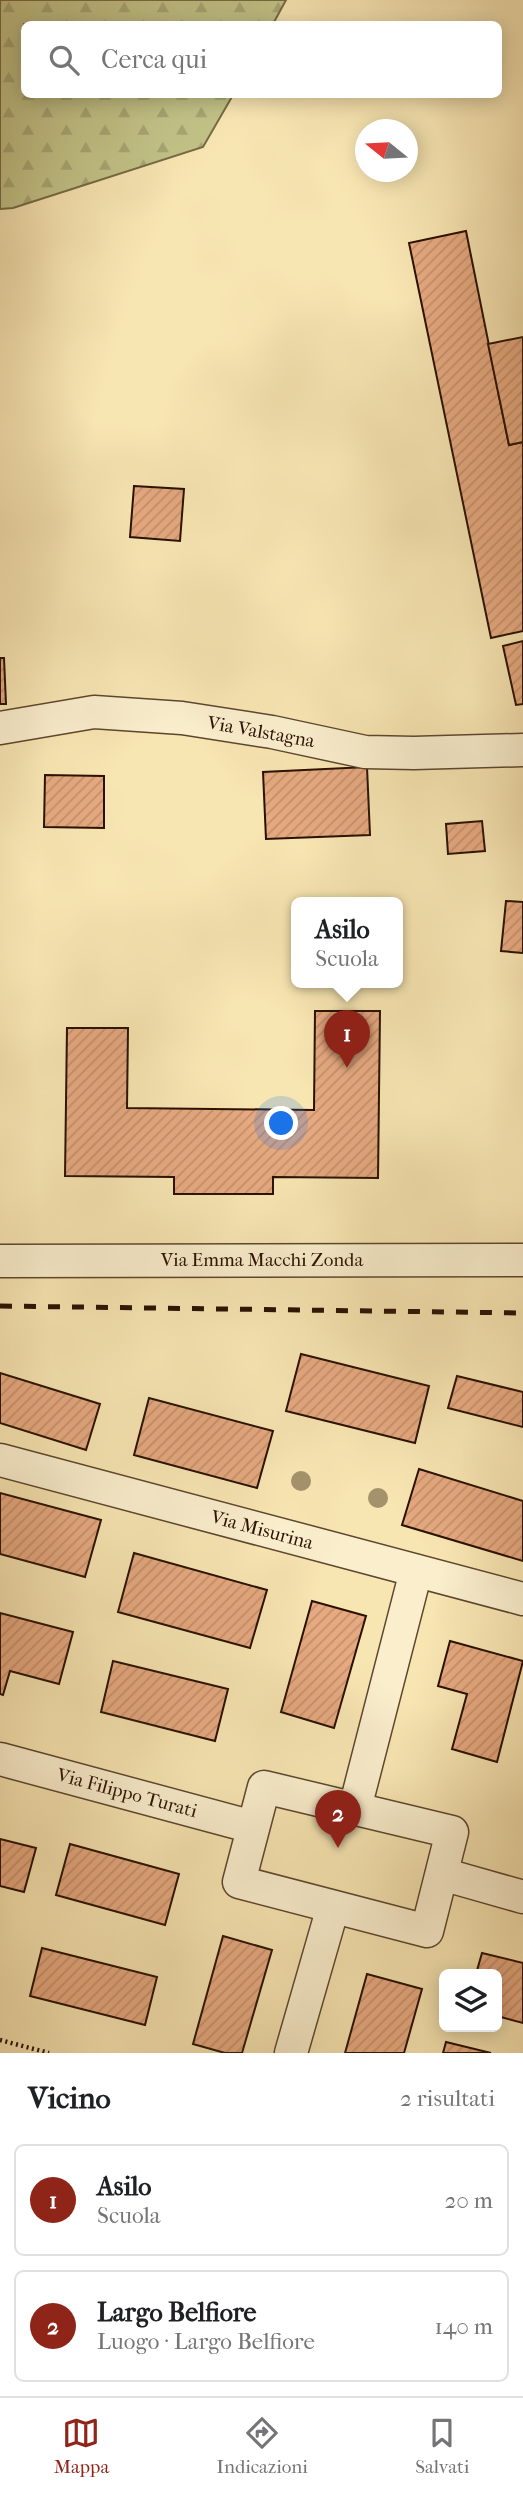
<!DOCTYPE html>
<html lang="it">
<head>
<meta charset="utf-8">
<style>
  body { margin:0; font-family:"IM FELL French Canon",serif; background:#f6f6f6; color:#202124 }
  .controls { position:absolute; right:21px; bottom:21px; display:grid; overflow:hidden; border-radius:10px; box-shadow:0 4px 18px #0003 }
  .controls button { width:63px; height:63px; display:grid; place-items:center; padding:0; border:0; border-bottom:2px solid #e0e0e0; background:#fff; color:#202124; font:35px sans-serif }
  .compass { position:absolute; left:355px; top:119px; width:63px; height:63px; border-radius:50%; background:#fff; box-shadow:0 4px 18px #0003; rotate:288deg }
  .you { position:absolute; left:282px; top:1124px; width:24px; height:24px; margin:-18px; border:5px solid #fff; border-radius:50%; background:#1a73e8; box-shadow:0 0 0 10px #1a73e833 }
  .badge { display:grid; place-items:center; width:46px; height:46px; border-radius:50%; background:#8f2418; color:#fff; font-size:23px; font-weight:700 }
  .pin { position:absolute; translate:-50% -58px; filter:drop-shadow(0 2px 4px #0008) }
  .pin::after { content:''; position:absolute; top:37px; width:24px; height:21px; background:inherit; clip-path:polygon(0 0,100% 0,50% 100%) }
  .popup { position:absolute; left:291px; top:897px; width:112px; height:91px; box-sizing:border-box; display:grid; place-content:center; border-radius:10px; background:#fff; filter:drop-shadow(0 2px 5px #0005); font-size:23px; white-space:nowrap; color:#757577 }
  .popup b { font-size:26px; color:#202124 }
  .popup::after { content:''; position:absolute; left:50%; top:100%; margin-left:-14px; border:14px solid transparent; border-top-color:#fff }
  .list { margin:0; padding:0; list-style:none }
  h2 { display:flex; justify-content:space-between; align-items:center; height:91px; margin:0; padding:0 28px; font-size:30px }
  h2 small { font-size:23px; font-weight:400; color:#757577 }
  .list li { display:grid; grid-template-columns:46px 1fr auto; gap:21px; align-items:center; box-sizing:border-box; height:112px; margin:0 14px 14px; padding:0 14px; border:2px solid #e0e0e0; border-radius:10px }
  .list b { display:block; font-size:26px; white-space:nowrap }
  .list p { margin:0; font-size:23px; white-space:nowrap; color:#757577 }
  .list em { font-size:23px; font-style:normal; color:#757577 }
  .icon { flex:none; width:38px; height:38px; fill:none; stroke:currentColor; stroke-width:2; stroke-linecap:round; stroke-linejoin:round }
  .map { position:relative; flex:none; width:523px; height:2053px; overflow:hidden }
  .search { position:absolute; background:#fff; box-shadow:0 4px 18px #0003; left:21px; right:21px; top:21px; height:77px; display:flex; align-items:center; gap:18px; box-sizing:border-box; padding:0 24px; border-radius:10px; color:#757577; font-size:26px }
  .sheet { height:343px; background:#fff }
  nav { display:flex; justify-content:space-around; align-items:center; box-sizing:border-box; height:98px; border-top:2px solid #e0e0e0; background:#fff; font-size:19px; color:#757577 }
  nav a { display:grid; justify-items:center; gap:4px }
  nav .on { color:#8f2418 }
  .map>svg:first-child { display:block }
</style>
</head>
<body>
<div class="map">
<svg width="523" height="2053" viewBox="0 0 523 2053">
  <defs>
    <pattern id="forest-firs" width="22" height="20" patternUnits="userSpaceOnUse" patternTransform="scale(1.75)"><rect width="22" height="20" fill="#c2c388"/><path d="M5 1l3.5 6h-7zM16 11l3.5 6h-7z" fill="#a7a674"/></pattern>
    <pattern id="building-hatch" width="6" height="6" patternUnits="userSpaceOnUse" patternTransform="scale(1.75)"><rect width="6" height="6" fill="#e6a980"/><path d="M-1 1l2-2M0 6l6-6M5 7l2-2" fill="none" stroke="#c5906d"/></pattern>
  </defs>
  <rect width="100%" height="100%" fill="#f7e5b2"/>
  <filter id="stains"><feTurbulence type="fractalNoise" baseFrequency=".00286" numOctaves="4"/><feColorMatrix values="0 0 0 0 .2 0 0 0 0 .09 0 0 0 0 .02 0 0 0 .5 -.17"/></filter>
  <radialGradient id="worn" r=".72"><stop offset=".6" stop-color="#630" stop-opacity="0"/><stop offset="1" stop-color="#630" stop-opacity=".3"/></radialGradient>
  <path fill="url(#forest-firs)" stroke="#766a45" stroke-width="2" d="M0,0H286L273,24H24V94L233,95L203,147L13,208L0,209Z"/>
  <g fill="url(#building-hatch)" stroke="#291102" stroke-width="2">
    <path d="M466,231L509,445L523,442V631L491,638L409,243Z"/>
    <path d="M523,337V442L509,445L488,344Z"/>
    <path d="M134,486L184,489L180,541L130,537Z"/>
    <path d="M523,641V704L516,705L503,646Z"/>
    <path d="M0,658H4L6,704H0Z"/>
    <path d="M367,767L370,835L266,839L263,772Z"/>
    <path d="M45,775L104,776V828L44,827Z"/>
    <path d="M482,821L485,851L448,854L446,824Z"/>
    <path d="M506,901L523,902V953L501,951Z"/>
    <path d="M315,1011H380L378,1178L273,1177V1194H174V1177L65,1176L67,1028H128L127,1108L314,1110Z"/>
    <path d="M301,1354L429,1386L415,1443L286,1411Z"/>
    <path d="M0,1373L100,1404L86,1450L0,1423Z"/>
    <path d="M457,1376L523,1392V1427L448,1408Z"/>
    <path d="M149,1398L273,1431L257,1488L134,1455Z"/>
    <path d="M419,1469L523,1501V1561L402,1525Z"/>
    <path d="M0,1493L101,1520L85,1577L0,1554Z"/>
    <path d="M134,1553L267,1590L250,1648L118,1612Z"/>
    <path d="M312,1601L366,1616L334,1728L281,1712Z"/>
    <path d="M0,1613L73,1632L59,1684L10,1671L3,1695L0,1694Z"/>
    <path d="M450,1641L523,1661L497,1762L452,1749L467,1694L438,1686Z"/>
    <path d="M113,1661L228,1689L215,1741L101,1712Z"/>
    <path d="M0,1839L36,1848L24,1892L0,1886Z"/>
    <path d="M70,1844L179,1874L165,1925L56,1895Z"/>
    <path d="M223,1936L272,1950L242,2053H225L193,2044Z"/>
    <path d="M42,1948L157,1977L145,2025L30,1996Z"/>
    <path d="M482,1953L523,1963V2023L497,2016V1974H476Z"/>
    <path d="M367,1974L422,1989L404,2053H345Z"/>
    <path d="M446,2042L491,2053H443Z"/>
  </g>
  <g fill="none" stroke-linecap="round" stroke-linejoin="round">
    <defs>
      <g id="minor">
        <path d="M0,728L94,712L182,718L272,732L365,752L414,753L523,750"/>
        <path d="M0,1261L523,1260"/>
        <path d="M0,1460L523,1599"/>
        <path d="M0,1759L253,1827"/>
        <path d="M264,1787L452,1832L427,1931L239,1882Z"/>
        <path d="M355,1808L416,1571"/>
        <path d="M442,1874L523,1897"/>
        <path d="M291,2053L333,1907"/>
      </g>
    </defs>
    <use href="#minor" stroke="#5c462e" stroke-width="35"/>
    <path stroke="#291102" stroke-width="4.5" stroke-dasharray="2 3.5" stroke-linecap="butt" d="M0,2040L49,2053"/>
    <use href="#minor" stroke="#faeecd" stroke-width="32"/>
    <path stroke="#291102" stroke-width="5" stroke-dasharray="12 12" stroke-linecap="butt" d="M0,1306L523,1313"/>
  </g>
  <g fill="#a3926b">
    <circle cx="301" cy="1481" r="10"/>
    <circle cx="378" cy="1498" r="10"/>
  </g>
  <g text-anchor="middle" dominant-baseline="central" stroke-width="5" stroke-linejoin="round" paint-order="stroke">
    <g font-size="19" fill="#291102" stroke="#faeecd">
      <text transform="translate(261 732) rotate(10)">Via Valstagna</text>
      <text x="262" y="1260">Via Emma Macchi Zonda</text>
      <text transform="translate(262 1530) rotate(15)">Via Misurina</text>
      <text transform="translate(127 1793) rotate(15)">Via Filippo Turati</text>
    </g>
  </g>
  <rect width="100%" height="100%" filter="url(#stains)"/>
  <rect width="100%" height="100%" fill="url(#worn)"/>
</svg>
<div class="controls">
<button><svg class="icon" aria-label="layers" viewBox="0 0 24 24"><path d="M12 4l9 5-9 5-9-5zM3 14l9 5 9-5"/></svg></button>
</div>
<svg class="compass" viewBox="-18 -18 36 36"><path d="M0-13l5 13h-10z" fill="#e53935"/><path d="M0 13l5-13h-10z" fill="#757577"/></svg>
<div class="you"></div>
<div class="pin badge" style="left:347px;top:1068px">1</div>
<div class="popup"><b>Asilo</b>Scuola</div>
<div class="pin badge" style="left:338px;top:1848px">2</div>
<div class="search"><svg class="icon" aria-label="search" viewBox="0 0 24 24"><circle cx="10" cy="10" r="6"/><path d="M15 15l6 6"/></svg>Cerca qui</div>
</div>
<section class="sheet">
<h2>Vicino<small>2 risultati</small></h2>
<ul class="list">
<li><span class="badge">1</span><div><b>Asilo</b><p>Scuola</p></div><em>20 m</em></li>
<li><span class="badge">2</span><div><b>Largo Belfiore</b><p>Luogo · Largo Belfiore</p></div><em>140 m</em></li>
</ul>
</section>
<nav>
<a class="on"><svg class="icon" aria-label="map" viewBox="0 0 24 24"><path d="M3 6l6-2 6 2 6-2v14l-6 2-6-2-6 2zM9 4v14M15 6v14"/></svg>Mappa</a>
<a><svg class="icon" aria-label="directions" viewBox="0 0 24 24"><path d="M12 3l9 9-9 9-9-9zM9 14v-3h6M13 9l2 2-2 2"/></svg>Indicazioni</a>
<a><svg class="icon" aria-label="saved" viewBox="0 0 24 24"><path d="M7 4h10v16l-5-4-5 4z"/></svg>Salvati</a>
</nav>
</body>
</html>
